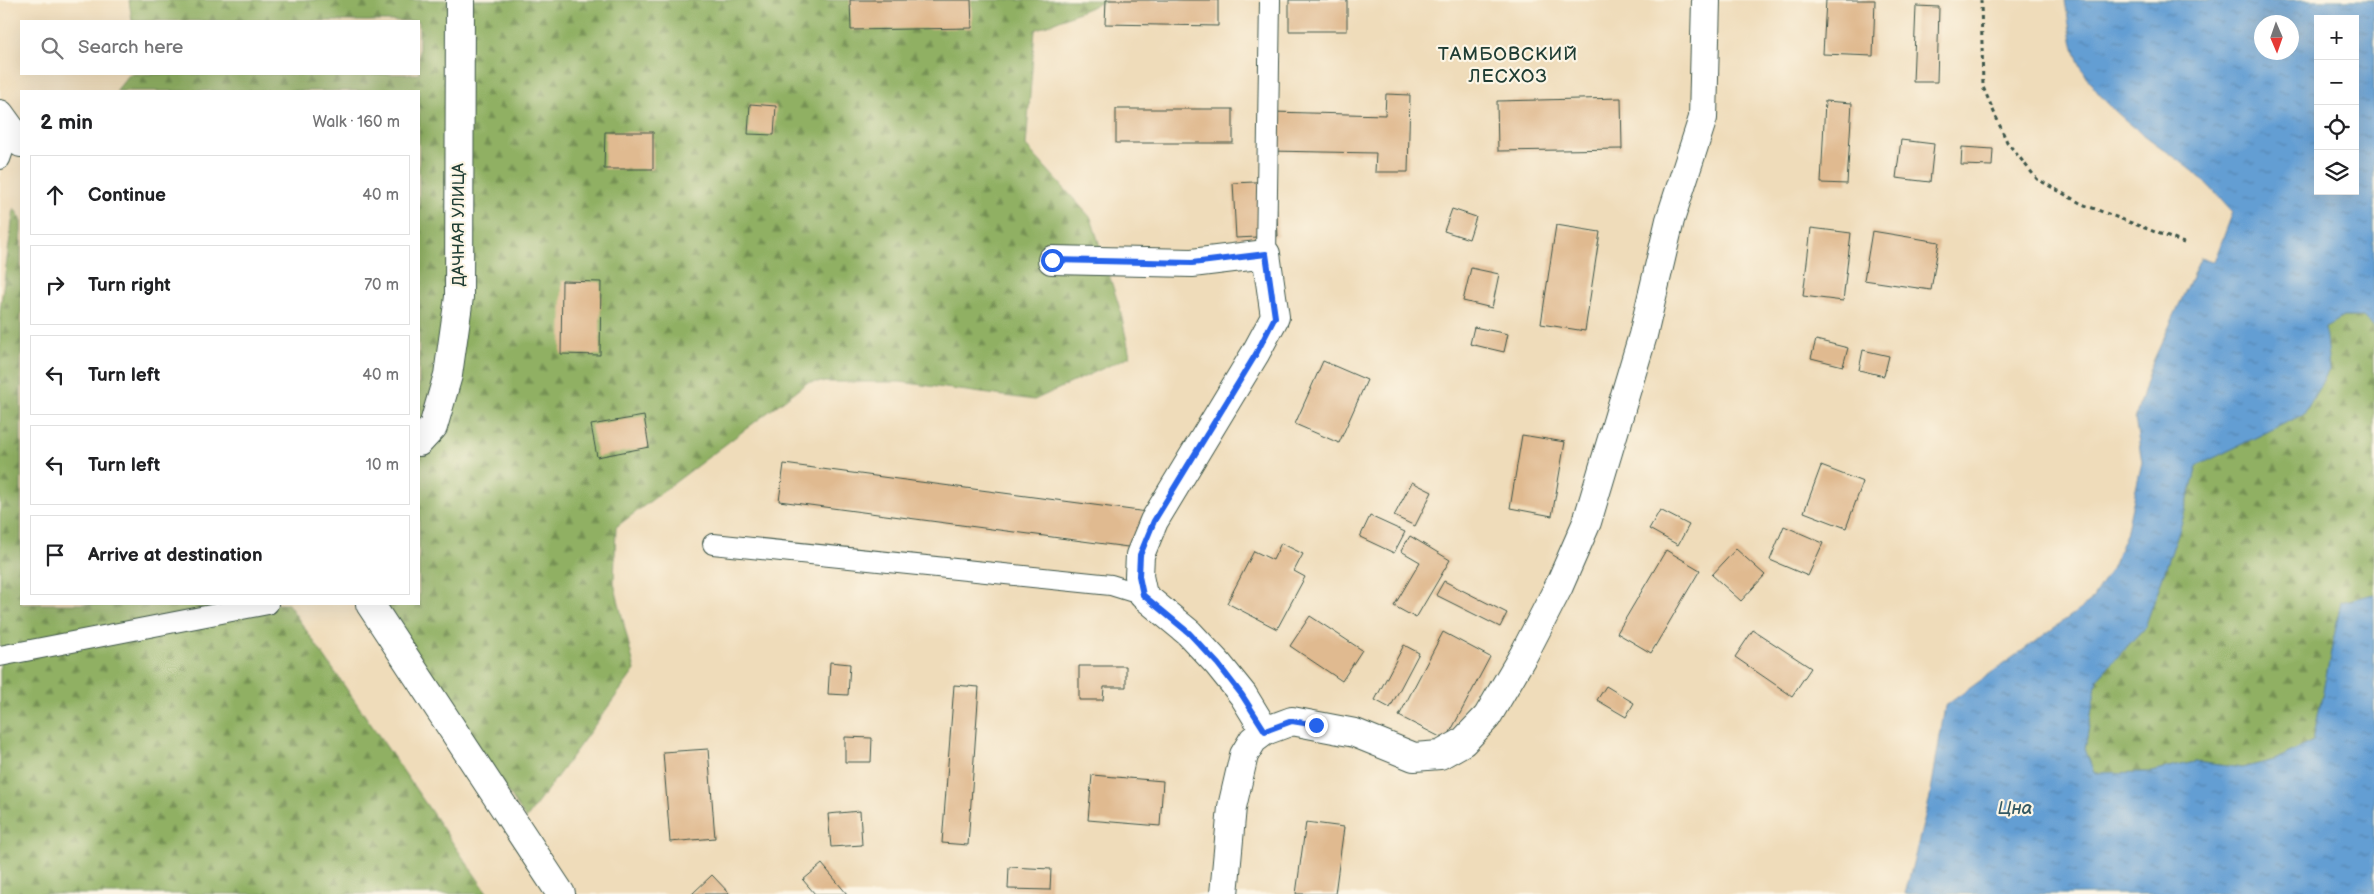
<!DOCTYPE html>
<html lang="en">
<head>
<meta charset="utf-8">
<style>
  body { margin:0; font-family:"Balsamiq Sans",sans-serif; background:#f6f6f6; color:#202124 }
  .controls { position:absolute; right:15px; top:15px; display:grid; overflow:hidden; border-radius:0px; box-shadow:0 5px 20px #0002 }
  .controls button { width:45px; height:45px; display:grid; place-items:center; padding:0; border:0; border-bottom:1px solid #e0e0e0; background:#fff; color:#202124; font:25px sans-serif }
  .compass { position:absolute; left:2254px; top:15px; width:45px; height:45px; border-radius:50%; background:#fff; box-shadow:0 5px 20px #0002; rotate:178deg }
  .stop { position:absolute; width:15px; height:15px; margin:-11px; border:4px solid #2563eb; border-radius:50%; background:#fff }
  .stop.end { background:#2563eb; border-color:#fff; box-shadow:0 1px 5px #0008 }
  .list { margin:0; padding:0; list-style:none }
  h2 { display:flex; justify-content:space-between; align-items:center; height:65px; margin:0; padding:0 20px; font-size:21px }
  h2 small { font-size:16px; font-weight:400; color:#757577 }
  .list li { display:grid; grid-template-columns:32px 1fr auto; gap:15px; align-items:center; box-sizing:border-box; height:80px; margin:0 10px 10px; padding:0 10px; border:1px solid #e0e0e0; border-radius:0px }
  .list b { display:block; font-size:19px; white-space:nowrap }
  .list em { font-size:16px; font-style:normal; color:#757577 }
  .icon { flex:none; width:28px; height:28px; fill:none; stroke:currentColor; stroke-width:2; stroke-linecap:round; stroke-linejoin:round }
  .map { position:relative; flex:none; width:2374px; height:894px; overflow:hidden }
  .search { position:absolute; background:#fff; box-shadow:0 5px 20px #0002; left:20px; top:20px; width:400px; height:55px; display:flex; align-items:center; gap:12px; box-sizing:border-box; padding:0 18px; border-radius:0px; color:#757577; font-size:19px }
  .panel { position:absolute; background:#fff; box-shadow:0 5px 20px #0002; left:20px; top:90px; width:400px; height:515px; border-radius:0px }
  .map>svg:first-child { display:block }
</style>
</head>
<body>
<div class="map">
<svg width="2374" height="894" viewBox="0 0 2374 894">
  <defs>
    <pattern id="forest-firs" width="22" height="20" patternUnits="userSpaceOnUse" patternTransform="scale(1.25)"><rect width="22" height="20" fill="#90b064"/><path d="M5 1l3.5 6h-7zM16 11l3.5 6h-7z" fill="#759053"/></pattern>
    <pattern id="water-ripples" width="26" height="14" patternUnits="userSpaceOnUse" patternTransform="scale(1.25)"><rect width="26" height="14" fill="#649ed3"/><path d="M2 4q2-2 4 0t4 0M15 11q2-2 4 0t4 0" fill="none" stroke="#5282ac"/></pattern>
  </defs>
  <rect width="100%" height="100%" fill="#fcf5e5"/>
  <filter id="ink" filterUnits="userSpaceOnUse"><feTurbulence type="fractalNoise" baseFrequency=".02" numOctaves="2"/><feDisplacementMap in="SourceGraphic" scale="10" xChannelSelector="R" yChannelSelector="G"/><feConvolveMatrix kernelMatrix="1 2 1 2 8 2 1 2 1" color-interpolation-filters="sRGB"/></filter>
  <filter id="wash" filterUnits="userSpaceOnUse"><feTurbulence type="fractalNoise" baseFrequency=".0096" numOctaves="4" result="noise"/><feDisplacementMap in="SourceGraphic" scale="20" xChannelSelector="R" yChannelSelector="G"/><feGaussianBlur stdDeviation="1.12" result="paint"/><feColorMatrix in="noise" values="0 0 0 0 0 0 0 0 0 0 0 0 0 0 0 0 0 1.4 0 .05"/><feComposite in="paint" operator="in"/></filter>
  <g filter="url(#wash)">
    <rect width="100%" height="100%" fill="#efdcba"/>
    <g fill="url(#forest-firs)" stroke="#58764c">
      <path d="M129,0H1108L1035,30L1026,146L1091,218L1120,309L1130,356L1034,400L900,382H808L616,527L614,583L635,670L526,819L383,604H419V91H116L130,74H419V21H132Z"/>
      <path d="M14,208L21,219V604H288L488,894H0V311Z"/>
      <path d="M2343,317H2363L2374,327V594L2341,602L2313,741L2275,760L2242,768L2195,762L2151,772L2094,773L2085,749L2097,679L2145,627L2181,525L2197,466L2304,414L2329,370L2324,327Z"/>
    </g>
    <path fill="url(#water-ripples)" stroke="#426e84" fill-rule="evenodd" d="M2065,0H2374V327L2363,317H2343L2325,327L2329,370L2304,414L2197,466L2181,525L2145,627L2097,679L2085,749L2094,773L2151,772L2195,762L2242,768L2275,760L2313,741L2341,602L2374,594V894H1905L1930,797L1945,706L2090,602L2111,569L2126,534L2142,462L2135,419L2150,368L2201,257L2214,262L2233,212C2221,199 2207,183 2193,171C2152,139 2099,110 2078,60C2071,42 2068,19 2065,0ZM2318,19H2355V191H2318ZM2262,22H2292V52H2262Z"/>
    <g id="blocks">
      <g fill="#e0ba90">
        <path d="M850,0H971L972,28L851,30Z"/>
        <path d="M1106,0H1218V26L1105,24Z"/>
        <rect x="1289" y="0" width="58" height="31"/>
        <path d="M1826,0H1875L1873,56L1823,54Z"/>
        <path d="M1916,6L1939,7L1937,82H1913Z"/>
        <path d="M1386,94L1410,95L1408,172H1375L1376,153L1270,151L1272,112L1385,115Z"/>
        <path d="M1621,98L1622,149L1498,151L1497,101Z"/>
        <path d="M1825,101L1852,103L1847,184L1821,183Z"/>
        <path d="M750,104L776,106L774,135L748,134Z"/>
        <rect x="1116" y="109" width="117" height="34"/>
        <path d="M605,132H653V169H604Z"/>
        <path d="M1901,140L1934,144L1930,182L1896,178Z"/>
        <path d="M1962,147L1993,149L1992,166L1961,165Z"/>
        <path d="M1275,181L1278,236L1236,238L1233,183Z"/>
        <path d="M1452,209L1476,217L1469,239L1444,231Z"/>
        <path d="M1556,225L1600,232L1585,331L1541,324Z"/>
        <path d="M1811,228L1851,233L1843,301L1803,296Z"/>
        <path d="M1872,231L1939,242L1931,290L1864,280Z"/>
        <path d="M1471,268L1499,274L1492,308L1463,301Z"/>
        <path d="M562,281L601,282L600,355L561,354Z"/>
        <path d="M1474,327L1508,334L1504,352L1470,344Z"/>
        <path d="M1816,340L1848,348L1843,366L1811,358Z"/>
        <path d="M1863,350L1889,356L1884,376L1859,370Z"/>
        <path d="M1323,361L1367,380L1339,443L1295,424Z"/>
        <path d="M644,416L649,447L597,457L591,425Z"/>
        <path d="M1522,435L1565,442L1552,516L1510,508Z"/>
        <path d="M784,464L1147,512L1143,549L779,501Z"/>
        <path d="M1821,466L1863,482L1846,528L1804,512Z"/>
        <path d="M1412,482L1432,492L1415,526L1394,516Z"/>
        <path d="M1660,510L1689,525L1678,545L1649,529Z"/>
        <path d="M1370,516L1405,532L1394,553L1360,537Z"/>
        <path d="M1784,526L1823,543L1808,576L1770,560Z"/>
        <path d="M1410,536L1450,560L1416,618L1394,606L1420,562L1401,551Z"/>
        <path d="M1281,543L1303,554L1294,571L1305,577L1277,629L1227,603L1254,551L1273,560Z"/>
        <path d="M1736,549L1765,575L1741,601L1712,575Z"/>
        <path d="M1666,550L1700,570L1651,653L1617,633Z"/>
        <path d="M1444,581L1507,613L1500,627L1436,595Z"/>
        <path d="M1310,616L1362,650L1342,681L1290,646Z"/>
        <path d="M1753,630L1811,668L1792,696L1735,657Z"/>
        <path d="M1443,632L1490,657L1446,740L1399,716Z"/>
        <path d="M1404,645L1419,653L1390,708L1375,700Z"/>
        <path d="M830,662L850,664L848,695L828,694Z"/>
        <path d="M1079,666H1126V687H1104L1103,700H1079Z"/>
        <path d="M954,685L979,687L968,845L942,843Z"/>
        <path d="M1606,686L1634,703L1626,717L1597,700Z"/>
        <path d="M845,737L872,738L871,762H845Z"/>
        <path d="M708,749L715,838L670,842L663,752Z"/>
        <path d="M1092,775L1163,781L1160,826L1088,820Z"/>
        <path d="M860,811L862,845L831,847L828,814Z"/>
        <path d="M1306,822L1344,827L1335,894H1296Z"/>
        <path d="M822,864L847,894H815L803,880Z"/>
        <path d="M1009,867L1051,869L1050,890L1008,889Z"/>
        <path d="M712,875L730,894H692Z"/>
      </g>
    </g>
  </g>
  <g filter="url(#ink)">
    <use href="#blocks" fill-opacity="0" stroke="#3e5548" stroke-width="1"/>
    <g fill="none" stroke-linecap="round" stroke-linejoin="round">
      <defs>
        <g id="service">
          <path d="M0,159L11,128"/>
          <path d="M1266,254L1270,0"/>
          <path d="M713,544L1111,585L1143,595"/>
          <path d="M0,656L268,604"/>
        </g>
        <g id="minor">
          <path d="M0,114L21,143"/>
          <path d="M1052,260L1192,263L1266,254L1275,317L1255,354L1154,521L1140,555L1139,576L1143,595L1189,633L1218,664L1243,695L1265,731"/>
          <path d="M419,442L433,427L448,375L459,297L460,0"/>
          <path d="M370,604L561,894"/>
          <path d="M1224,894L1232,807L1244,755L1253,740L1265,731L1292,721L1355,733L1414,757L1440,755L1463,742L1487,717L1524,654L1559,586L1587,522L1643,335L1670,220L1703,118L1706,0"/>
        </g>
      </defs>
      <use href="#service" stroke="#3e5548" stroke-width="22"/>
      <use href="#minor" stroke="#3e5548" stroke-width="30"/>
      <path stroke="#3e5548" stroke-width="3" stroke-dasharray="4 4" stroke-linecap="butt" d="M1981,0L1983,87L2007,142L2037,179L2082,204L2184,243"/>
      <use href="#service" stroke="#fff" stroke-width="20"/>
      <use href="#minor" stroke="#fff" stroke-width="28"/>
    </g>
  </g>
  <g fill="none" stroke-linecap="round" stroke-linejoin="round" filter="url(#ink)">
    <path stroke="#2563eb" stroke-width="6" d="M1052,260L1192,263L1266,254L1275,317L1256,354L1154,521L1140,555L1139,576L1143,595L1189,633L1218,664L1242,695L1265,731L1292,721L1316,725"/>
  </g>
  <g text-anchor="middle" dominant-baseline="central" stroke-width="4.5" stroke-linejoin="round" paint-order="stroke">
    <g font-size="16" fill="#1f3d34" stroke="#fcf5e5">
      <text transform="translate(459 225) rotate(-90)">ДАЧНАЯ УЛИЦА</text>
    </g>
    <g font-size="18" font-style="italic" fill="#345a64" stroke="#fcf5e5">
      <text x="2015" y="808">Цна</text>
    </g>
    <g font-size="19" letter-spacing="1" fill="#1f3d34" stroke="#fcf5e5">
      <text x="1508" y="54">ТАМБОВСКИЙ<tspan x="1508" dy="22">ЛЕСХОЗ</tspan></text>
    </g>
  </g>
</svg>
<div class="controls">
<button>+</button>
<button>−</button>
<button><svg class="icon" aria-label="locate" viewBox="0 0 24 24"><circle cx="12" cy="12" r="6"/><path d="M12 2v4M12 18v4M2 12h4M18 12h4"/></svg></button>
<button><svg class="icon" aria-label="layers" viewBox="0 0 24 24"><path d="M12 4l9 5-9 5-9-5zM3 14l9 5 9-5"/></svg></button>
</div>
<svg class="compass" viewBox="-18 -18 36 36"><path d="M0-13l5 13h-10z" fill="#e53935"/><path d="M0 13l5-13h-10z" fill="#757577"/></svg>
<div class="stop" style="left:1052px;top:260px"></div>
<div class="stop end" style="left:1316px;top:725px"></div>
<div class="search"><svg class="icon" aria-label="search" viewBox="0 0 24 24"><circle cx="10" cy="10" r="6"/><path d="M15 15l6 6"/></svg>Search here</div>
<section class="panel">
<h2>2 min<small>Walk · 160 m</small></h2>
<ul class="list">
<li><svg class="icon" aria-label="ahead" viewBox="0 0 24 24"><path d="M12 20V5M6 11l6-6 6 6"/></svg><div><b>Continue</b></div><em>40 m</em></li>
<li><svg class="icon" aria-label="right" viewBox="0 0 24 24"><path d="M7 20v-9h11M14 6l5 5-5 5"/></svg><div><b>Turn right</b></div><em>70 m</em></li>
<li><svg class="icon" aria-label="left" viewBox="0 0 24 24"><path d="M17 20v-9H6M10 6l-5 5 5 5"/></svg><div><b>Turn left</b></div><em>40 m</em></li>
<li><svg class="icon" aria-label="left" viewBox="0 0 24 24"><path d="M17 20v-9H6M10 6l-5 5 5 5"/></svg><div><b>Turn left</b></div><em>10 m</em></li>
<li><svg class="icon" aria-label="arrive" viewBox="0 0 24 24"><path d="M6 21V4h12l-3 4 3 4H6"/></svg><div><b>Arrive at destination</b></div></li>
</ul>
</section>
</div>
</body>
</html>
